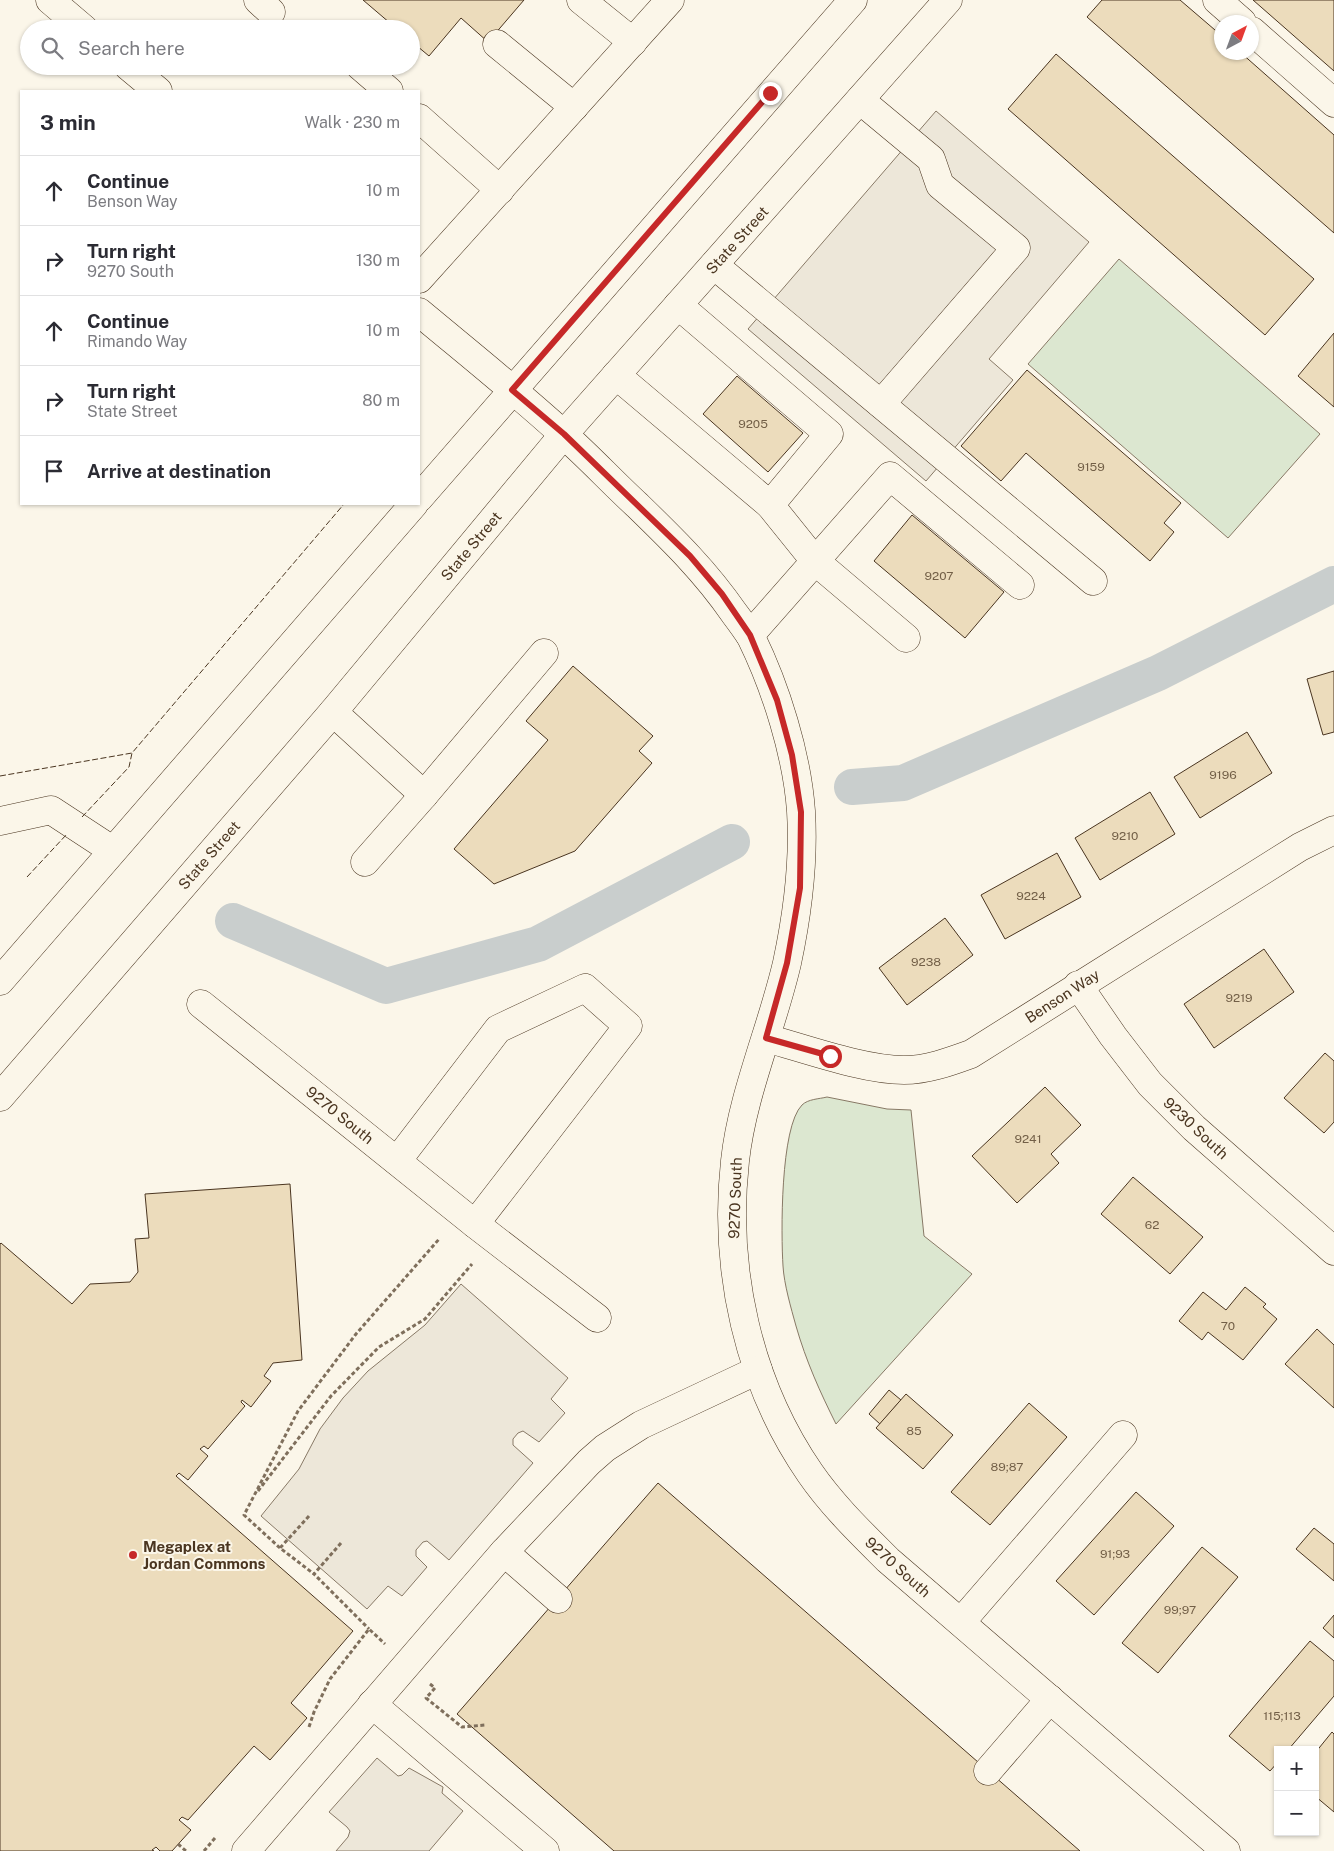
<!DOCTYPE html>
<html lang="en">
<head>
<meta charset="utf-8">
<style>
  body { margin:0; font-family:"Public Sans",sans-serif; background:#f7f7f7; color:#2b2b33 }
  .controls { position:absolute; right:15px; bottom:15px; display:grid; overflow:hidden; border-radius:0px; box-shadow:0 1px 4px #0004 }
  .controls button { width:45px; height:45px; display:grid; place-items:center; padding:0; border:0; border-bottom:1px solid #e1e1e2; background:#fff; color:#2b2b33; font:25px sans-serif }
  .compass { position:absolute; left:1214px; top:15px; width:45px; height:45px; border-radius:50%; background:#fff; box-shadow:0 1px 4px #0004; rotate:41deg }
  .stop { position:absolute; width:15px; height:15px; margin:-11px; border:4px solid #c62828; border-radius:50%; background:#fff }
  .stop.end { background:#c62828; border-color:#fff; box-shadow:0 1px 5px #0008 }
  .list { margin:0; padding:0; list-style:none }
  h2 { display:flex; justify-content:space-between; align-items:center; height:65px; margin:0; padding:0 20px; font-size:21px }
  h2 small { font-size:16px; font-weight:400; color:#7c7c81 }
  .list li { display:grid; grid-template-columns:32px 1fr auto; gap:15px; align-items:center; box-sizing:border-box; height:70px; padding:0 20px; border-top:1px solid #e1e1e2 }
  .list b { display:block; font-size:19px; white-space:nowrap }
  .list p { margin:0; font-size:16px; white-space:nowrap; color:#7c7c81 }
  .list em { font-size:16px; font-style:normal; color:#7c7c81 }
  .icon { flex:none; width:28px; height:28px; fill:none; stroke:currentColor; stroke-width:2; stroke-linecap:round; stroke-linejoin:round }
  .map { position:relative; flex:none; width:1334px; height:1851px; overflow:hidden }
  .search { position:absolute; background:#fff; box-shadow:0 1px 4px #0004; left:20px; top:20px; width:400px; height:55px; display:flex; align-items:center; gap:12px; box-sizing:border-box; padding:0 18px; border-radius:28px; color:#7c7c81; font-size:19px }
  .panel { position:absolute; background:#fff; box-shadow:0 1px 4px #0004; left:20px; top:90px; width:400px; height:415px; border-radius:0px }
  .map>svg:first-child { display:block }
</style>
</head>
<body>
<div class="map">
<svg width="1334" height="1851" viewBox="0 0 1334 1851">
  <rect width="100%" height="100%" fill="#fbf6e9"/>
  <g fill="#dce7d0" stroke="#887966">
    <path d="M1119,259L1320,434L1228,538L1028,364Z"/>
    <path d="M827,1097L887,1109L911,1110L924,1236L972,1274L836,1424C820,1392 806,1361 796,1326C791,1308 784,1284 783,1266C781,1235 780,1127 802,1105C808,1099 819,1099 827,1097Z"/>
  </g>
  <g fill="#ede7d9" stroke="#887966">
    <path d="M936,111L1089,242L989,359L1013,380L926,481L748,329Z"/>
    <path d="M461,1284L568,1378L551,1399L565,1413L539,1442L523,1431L518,1433L513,1439V1445L533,1463L449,1560L427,1541L423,1542L416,1550V1556L427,1567L402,1596L388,1586L367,1609L261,1516L299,1469L320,1429L343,1398L368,1371L425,1325Z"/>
    <path d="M377,1758L398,1776L402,1775L409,1768L443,1787L442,1793L463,1811L429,1851H336L348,1837L350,1831L347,1827L329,1812Z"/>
  </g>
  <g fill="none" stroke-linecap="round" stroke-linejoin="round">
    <g stroke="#c9cecd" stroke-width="36">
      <path d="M852,787L903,783L1158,673L1334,584"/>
      <path d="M233,921L386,986L538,944L732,842"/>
    </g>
  </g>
  <g fill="#ecdcbc" stroke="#4a3520">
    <path d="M363,0H524L488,42L461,18L429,56L411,41V29H397Z"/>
    <path d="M1102,0H1180L1222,36V52H1240L1334,135V233L1087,17Z"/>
    <path d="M1253,0H1334V71Z"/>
    <path d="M1056,54L1314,279L1265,335L1008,109Z"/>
    <path d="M1334,333V407L1298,376Z"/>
    <path d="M1027,370L1181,503L1164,523L1174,532L1150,561L1026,453L1001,481L961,446Z"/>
    <path d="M737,376L803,433L768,472L703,414Z"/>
    <path d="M912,515L1004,592L965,638L874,561Z"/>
    <path d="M573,666L653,736L639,751L652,763L575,851L494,884L454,849L548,740L526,721Z"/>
    <path d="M1334,671V732L1323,735L1307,679Z"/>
    <path d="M1247,732L1272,773L1200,818L1174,777Z"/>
    <path d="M1150,792L1175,834L1100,880L1075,838Z"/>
    <path d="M1057,853L1081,897L1005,939L981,895Z"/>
    <path d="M945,918L973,955L907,1005L879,968Z"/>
    <path d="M1264,949L1294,992L1214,1048L1184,1004Z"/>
    <path d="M1325,1053L1334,1061V1122L1324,1133L1284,1098Z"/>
    <path d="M1045,1087L1081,1125L1051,1154L1059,1163L1017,1203L972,1156Z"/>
    <path d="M1133,1177L1203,1237L1170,1274L1101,1214Z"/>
    <path d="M290,1184L302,1360L273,1363L264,1376L271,1381L251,1407L242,1400L241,1402L245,1406L208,1449L204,1446L200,1449L208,1456L188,1480L179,1473L176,1476L353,1631L291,1703L307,1718L270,1760L254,1746L188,1820L182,1817L179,1820L191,1830L172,1851H160L156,1847L152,1850L154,1851H0V1244L1,1243L72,1304L90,1284L130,1282L138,1272L135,1239L149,1238L145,1194Z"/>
    <path d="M1245,1287L1266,1304L1263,1307L1277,1319L1243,1360L1208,1332L1202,1340L1179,1321L1203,1292L1226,1310Z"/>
    <path d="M1317,1329L1334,1345V1408L1285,1364Z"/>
    <path d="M889,1390L901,1400L880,1424L869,1414Z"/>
    <path d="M906,1394L953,1435L923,1469L876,1428Z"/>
    <path d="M1029,1403L1067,1437L990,1525L951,1492Z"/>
    <path d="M658,1483L1080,1851H614L457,1714Z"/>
    <path d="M1136,1492L1174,1526L1094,1615L1056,1581Z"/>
    <path d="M1314,1528L1334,1544V1581L1296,1549Z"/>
    <path d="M1202,1547L1238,1577L1158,1673L1122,1643Z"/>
    <path d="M1334,1615V1638L1323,1628Z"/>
    <path d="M1310,1641L1334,1661V1696L1288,1750H1278V1762L1270,1771L1229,1736Z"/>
    <path d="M1332,1732L1334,1734V1812L1315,1796V1753Z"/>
  </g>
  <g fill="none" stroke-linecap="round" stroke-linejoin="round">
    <defs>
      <g id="minor">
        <path d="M50,0L84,29"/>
        <path d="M258,0L271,12"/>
        <path d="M581,0L633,42"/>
        <path d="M1217,0L1242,22"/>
        <path d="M1252,31L1334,103"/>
        <path d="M497,44L574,107"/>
        <path d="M128,66L158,91"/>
        <path d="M360,66L389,91"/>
        <path d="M860,100L931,159L940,185L1016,248L881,404"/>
        <path d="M419,118L500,190"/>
        <path d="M714,265L1093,581"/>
        <path d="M419,279L670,0"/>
        <path d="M419,312C467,352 517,392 563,434C589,457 612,482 637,505C673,540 705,571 734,613C740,621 746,629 751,637C776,688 797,755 801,811C804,859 797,916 787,963C772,1028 742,1095 735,1161C723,1269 748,1383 810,1473C832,1505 860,1532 888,1560L1226,1851"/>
        <path d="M616,375L770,505L829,434L678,305"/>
        <path d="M770,505L815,561L906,638"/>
        <path d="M750,635L890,476L1020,585"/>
        <path d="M333,712L424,795L544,653"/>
        <path d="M0,821L51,810L112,850"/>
        <path d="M365,862L424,795"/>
        <path d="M1078,985L1113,1036L1150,1084L1194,1128L1334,1251"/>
        <path d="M201,1004L475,1224L597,1318"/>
        <path d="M766,1038C806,1049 864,1070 904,1070C927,1070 949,1062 971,1054L1300,847L1334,830"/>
        <path d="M397,1161L498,1029L585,988L628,1026L475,1224"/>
        <path d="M504,1552L558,1599"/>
        <path d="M961,1622L1123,1435"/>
        <path d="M372,1704L545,1851"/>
        <path d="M988,1771L1050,1699"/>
        <path d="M246,1851L504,1552L589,1462L605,1448L641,1425L758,1370"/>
      </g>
      <g id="major">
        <path d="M419,498L853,0"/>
        <path d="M0,981L414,504"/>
        <path d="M0,1097L333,712L564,434L948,0"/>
      </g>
    </defs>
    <use href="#minor" stroke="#4a3520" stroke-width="29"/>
    <use href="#major" stroke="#4a3520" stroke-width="29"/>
    <g stroke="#7f6f5c" stroke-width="3" stroke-dasharray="4 2.5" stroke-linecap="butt">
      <path d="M258,1491L331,1396L379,1347L425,1319L472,1264"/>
      <path d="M309,1516L280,1548L314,1574"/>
      <path d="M341,1543L314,1574L369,1629"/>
      <path d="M280,1548L244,1515L298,1411L356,1334L440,1238"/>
      <path d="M430,1684L435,1688L426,1698L462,1727L485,1725"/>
      <path d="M309,1727L314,1712L330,1679L369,1629L385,1644"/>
      <path d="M178,1844L186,1851"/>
      <path d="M204,1851L215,1838"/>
    </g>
    <use href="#minor" stroke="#fbf6e9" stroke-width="28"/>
    <use href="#major" stroke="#fbf6e9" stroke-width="28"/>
    <g stroke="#4a3520" stroke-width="1" stroke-dasharray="6 2.5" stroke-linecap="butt">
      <path d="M0,776L132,753"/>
      <path d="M82,817L129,767L132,753L344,504"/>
      <path d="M27,877L67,834"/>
    </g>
  </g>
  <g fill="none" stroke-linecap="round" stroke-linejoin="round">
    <path stroke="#c62828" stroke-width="6" d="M770,93L512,390L564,434L690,556L722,594L750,635L777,700L792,755L801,812L800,888L787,963L766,1038L830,1056"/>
  </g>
  <circle fill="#c62828" stroke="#fbf6e9" stroke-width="2" cx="133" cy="1555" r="5"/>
  <g text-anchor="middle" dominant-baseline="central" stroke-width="4" stroke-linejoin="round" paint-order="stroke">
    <g font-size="12" fill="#725f47">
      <text x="753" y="424">9205</text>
      <text x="1091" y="467">9159</text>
      <text x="939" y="576">9207</text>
      <text x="1223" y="775">9196</text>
      <text x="1125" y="836">9210</text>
      <text x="1031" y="896">9224</text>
      <text x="926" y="962">9238</text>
      <text x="1239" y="998">9219</text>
      <text x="1028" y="1139">9241</text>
      <text x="1152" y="1225">62</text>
      <text x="1228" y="1326">70</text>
      <text x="914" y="1431">85</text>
      <text x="1007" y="1467">89;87</text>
      <text x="1115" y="1554">91;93</text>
      <text x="1180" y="1610">99;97</text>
      <text x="1282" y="1716">115;113</text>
    </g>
    <g font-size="15" fill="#4a3520" stroke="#fbf6e9">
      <text transform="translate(737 240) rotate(-48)">State Street</text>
      <text transform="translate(471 546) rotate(-50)">State Street</text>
      <text transform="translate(209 855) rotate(-49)">State Street</text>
      <text transform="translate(1062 996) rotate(-33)">Benson Way</text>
      <text transform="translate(340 1115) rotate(39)">9270 South</text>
      <text transform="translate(1196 1128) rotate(43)">9230 South</text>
      <text transform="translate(735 1198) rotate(-88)">9270 South</text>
      <text transform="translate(898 1567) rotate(42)">9270 South</text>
    </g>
    <g font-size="15" font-weight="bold" fill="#4a3520" stroke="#fbf6e9" text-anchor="start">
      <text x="143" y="1546">Megaplex at<tspan x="143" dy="17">Jordan Commons</tspan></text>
    </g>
  </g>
</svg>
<div class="controls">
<button>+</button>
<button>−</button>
</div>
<svg class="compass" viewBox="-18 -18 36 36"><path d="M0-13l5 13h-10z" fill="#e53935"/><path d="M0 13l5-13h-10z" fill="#7c7c81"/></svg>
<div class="stop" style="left:830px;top:1056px"></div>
<div class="stop end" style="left:770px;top:93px"></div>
<div class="search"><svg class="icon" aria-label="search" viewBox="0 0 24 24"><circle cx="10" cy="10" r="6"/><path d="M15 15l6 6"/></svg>Search here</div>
<section class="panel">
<h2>3 min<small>Walk · 230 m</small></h2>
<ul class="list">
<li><svg class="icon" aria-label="ahead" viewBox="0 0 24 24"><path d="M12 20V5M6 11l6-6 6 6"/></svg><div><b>Continue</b><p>Benson Way</p></div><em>10 m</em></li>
<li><svg class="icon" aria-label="right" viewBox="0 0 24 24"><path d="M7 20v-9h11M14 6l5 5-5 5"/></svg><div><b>Turn right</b><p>9270 South</p></div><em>130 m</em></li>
<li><svg class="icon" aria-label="ahead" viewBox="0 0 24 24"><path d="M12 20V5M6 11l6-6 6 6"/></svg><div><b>Continue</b><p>Rimando Way</p></div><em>10 m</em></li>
<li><svg class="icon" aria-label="right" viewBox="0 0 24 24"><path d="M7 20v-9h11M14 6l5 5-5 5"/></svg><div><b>Turn right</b><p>State Street</p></div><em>80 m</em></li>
<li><svg class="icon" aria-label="arrive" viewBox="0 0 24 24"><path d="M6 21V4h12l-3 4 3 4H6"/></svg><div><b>Arrive at destination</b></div></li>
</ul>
</section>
</div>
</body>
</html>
